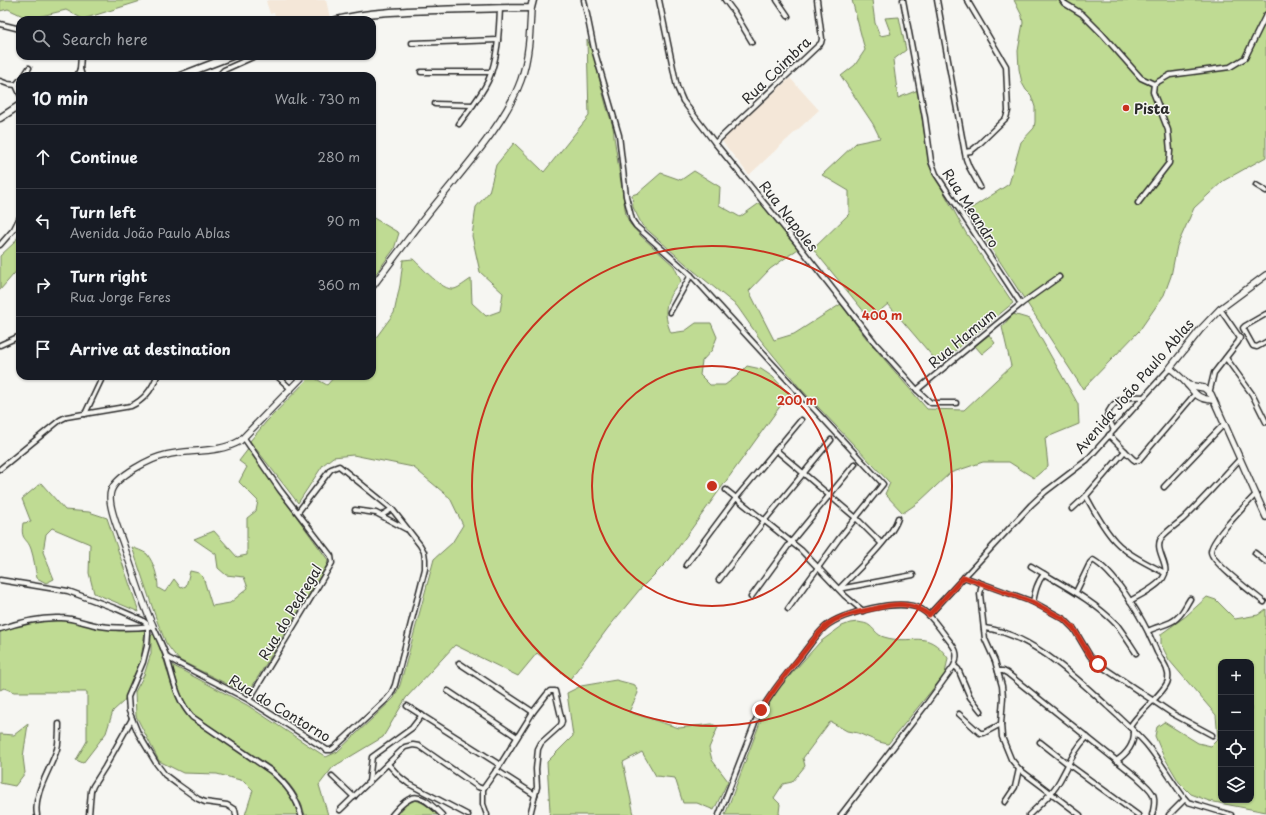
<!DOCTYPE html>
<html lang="en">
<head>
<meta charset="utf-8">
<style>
  body { margin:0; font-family:"Playpen Sans",sans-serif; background:#242831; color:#f1f3f6 }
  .controls { position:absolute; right:12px; bottom:12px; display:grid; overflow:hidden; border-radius:8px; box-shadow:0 1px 3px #0004 }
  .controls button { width:36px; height:36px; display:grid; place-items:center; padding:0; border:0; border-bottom:1px solid #363941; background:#171b24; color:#f1f3f6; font:20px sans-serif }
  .stop { position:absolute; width:12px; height:12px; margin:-9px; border:3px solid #c8321e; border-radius:50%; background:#fff }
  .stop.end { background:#c8321e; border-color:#fff; box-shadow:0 1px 4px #0008 }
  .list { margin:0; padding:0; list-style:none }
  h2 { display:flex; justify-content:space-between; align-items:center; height:52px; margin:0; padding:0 16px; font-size:17px }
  h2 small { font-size:13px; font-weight:400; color:#9ea1a6 }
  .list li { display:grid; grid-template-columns:26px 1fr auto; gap:12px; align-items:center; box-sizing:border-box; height:64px; padding:0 16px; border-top:1px solid #363941 }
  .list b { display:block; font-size:15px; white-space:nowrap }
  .list p { margin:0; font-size:13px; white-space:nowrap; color:#9ea1a6 }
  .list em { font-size:13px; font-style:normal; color:#9ea1a6 }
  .icon { flex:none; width:22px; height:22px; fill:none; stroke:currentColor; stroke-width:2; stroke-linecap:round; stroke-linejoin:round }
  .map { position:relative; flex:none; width:1266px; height:815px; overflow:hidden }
  .search { position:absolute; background:#171b24; box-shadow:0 1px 3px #0004; left:16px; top:16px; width:360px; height:44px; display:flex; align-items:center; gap:10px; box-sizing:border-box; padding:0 14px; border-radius:12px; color:#9ea1a6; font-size:15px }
  .panel { position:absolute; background:#171b24; box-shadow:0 1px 3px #0004; left:16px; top:72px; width:360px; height:308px; border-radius:12px }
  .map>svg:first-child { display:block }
</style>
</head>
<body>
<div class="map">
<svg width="1266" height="815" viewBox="0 0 1266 815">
  <rect width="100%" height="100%" fill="#f6f6f2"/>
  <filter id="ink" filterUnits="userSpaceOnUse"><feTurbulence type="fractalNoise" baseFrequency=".025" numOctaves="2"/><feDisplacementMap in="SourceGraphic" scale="8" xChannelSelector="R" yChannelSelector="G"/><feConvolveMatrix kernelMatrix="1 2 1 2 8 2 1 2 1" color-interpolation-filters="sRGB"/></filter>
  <g filter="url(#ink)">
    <g fill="#f4e7d8">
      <path d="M269,0H326L330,18L323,20H277L274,13L270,14L266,1Z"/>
      <path d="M790,78L819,110L749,175L721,140Z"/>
    </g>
    <g fill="#bfdb93" stroke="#75835f" fill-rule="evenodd">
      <path d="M0,0H144L83,19L66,10L29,19L8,9L0,11Z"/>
      <path d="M852,0H872L875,23L880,36L891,34L885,18L899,17L906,50L893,60L898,98L918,90L929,165L966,233L1013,303L939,364L888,304L870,319L813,249L849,214V191L822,175L856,143L880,138L873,124L841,76L855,65L865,50Z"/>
      <path d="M1014,0H1266V157L1223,181L1194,208L1177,246L1171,276L1164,295L1139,331L1083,389L967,211L1009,184L1021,142L1034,128L1035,122V107L1031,95L1026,90L1022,83L1019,69L1018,51L1023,23L1022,16Z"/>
      <path d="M587,39C596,58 599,80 605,101C608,114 614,124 614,137L626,215L630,224L641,236L674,266L681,281C665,298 662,312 671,333L685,331L696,323H711L717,337L712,350L702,361L700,375L710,385H725L737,376L747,366L761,369L773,377L789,394L669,560L641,588L608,628L570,679L537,653L518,676L455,645L406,698L383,737L333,767L319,785L328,815H305C300,795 288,781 273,768L194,715C181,700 177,683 172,665L247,705L326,757L337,752L394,698L400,685L434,559L452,543L463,525L450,498L413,467L353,455L333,457L323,465L298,503L250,441L266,422L311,376L327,385L335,376H372V341L375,339L394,313L400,285L403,260L413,259C422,267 442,291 454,289C459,288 466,282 471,279L472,303L486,316L500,311L503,293L480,272L472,236L476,207L489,192L496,165L514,143L544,172L589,116Z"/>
      <path d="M694,171L720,187L719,205L740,217L761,202L798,249L770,269L749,291L774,340L794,334L841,304L866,338L927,409L964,410L1011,366L1002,327L1013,314L1030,319L1078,404L1079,424L1045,438L1048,466L1034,478L1009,462H983L950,473L919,502L903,513L885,494L890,483L800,388L760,339L737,306L694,271L642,225L633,207L632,195L638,193L661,173L681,180Z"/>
      <path d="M372,217L399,233L394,249L372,279Z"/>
      <path d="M20,233V267L0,290V256L15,242Z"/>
      <path d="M989,335L995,343L982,354L975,346Z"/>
      <path d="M249,448L280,494L328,560L327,565L250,690L245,693L179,660L171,650L166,643L157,621L132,547C136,549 143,551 147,554C154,563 158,577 158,588L165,592L174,579L181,588L186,586L190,571L199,573L203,577L212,606L230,603L248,588L244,577L226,575L218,568L216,554L194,539L214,531L237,557L247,555V518L256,511L258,501L239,482L247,467L239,461Z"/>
      <path d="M41,483L65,510L89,512L107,518L139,612L94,593L89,573L90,544L52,528L46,534L43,552L54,579L46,583L37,578C35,568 34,558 31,549C27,537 20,541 23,523L31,522L22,499Z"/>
      <path d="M1207,597L1216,600L1235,619L1258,615L1266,609V812L1209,801L1191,794L1179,782L1163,755L1155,736L1157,727L1164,722L1198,743L1211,746L1218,739L1216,715L1169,660L1161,644V634L1186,616ZM1221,662H1251V800H1221Z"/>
      <path d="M43,620H61L72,621L98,628L119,631L145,630L141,660L124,701L113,711L106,733L83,763L76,760L87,741V692H14L4,688L0,690V631L25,623Z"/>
      <path d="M858,622C862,623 867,623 870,626C875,630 877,635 884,637C912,646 926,627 948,658L945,674L888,744L879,742L858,733L847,731L831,722L829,723L803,758L805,766L792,782L783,784L774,798L780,804L779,813L780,815H725L764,712L778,689L820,642L842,626L850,623Z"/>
      <path d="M154,633C157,642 161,651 164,660C171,682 174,701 190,719L270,773C283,784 294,797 298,815H245L253,790L244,781L217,774L183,773L159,761L136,716L135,692L144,675L151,653V636Z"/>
      <path d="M616,680L635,685L638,693L629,712L679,728L712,724L718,727L709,748L712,760L728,781L714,810L697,803H683L675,778L656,776L642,752L623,762L634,815H549L550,811L547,762L573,736L567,693L581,686Z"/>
      <path d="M28,724L23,757L25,773L15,786L0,783V734L14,735Z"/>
      <path d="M415,800C425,803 430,808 437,815H397L406,805Z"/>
    </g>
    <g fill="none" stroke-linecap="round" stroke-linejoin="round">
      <defs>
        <g id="minor">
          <path d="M584,0L594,49L619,135L626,196L632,220L636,226L691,275L883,484L838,540L788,609"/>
          <path d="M659,0L677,87L683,101L715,143L796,242L875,343L917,390L931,403H956"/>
          <path d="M725,0L734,12L752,42"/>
          <path d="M777,0L788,16"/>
          <path d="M903,0L925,118L931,161L936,174L1021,304L1059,277"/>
          <path d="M937,0L966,159L969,167L980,187"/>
          <path d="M1062,0L1064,3L1082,14L1102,34L1141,78L1154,84"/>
          <path d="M0,24L20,29"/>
          <path d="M412,43L498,40"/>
          <path d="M80,69L81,56"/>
          <path d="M421,72H491"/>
          <path d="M24,76L29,68"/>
          <path d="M77,76L80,69L82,76"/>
          <path d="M218,76L224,70L255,56"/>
          <path d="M0,81L8,84L16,85L20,80"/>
          <path d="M16,85L20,94"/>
          <path d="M435,104L473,105"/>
          <path d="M459,124C469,110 481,96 488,81C498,58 499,32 500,8"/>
          <path d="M715,143L821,43L822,39L817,0"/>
          <path d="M965,152L971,151L976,147L1006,118L1008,111L1006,66L967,0"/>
          <path d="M1256,185L1266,191"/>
          <path d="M1138,203L1169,163L1170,151L1168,130L1153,92L1154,84L1170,75L1230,67L1245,58L1266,15"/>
          <path d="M0,245L14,229L20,217"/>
          <path d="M670,312L691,275"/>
          <path d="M1266,314L1245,326L1243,328L1253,346L1257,347L1266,342"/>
          <path d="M0,345L20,336"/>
          <path d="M1226,358L1252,394L1266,422"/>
          <path d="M277,376L291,389"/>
          <path d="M917,390L1021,304"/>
          <path d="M1209,394L1214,373L1238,342L1240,338L1220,309"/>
          <path d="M85,414L103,376"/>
          <path d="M1114,430L1107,416C1112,399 1128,396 1144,397"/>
          <path d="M1109,435L1133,459L1136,461L1139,460L1195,394"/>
          <path d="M244,438L280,490L331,556L332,563L249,700"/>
          <path d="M776,450L856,518L881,543"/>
          <path d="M0,469L60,420L66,417L131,406C144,400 152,390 157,376"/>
          <path d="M1164,487L1224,424"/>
          <path d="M726,490L801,550L845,596L863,611"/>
          <path d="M1256,494C1247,504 1210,540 1211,552C1212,563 1254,594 1264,602"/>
          <path d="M1086,496C1094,511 1103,528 1115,541C1128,555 1148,564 1165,573"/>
          <path d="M1072,509L1086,496L1125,451"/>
          <path d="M355,510L376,513L406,529"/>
          <path d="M382,515L392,509"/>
          <path d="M1255,553L1266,562"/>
          <path d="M686,565L736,498L801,420"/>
          <path d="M1031,566C1060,584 1092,599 1117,625C1124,634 1130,644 1136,653"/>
          <path d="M964,577L1033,602L1064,619L1074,629L1090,656L1098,664L1173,714L1212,735"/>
          <path d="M0,580L68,591L117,609L142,620L146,623L148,627V634L147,646L143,662L128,697L129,711L138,733L156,763L165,775L177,784L198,799L205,802L227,805L235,810L236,815"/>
          <path d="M719,580L764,521L831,440"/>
          <path d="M982,584L980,594L985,639L995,661L1002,686L1003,697L1001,724L1002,737L1011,759L1019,769L1080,815"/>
          <path d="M839,589C854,573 893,537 898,518"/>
          <path d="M839,589L913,575"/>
          <path d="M1076,592L1090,563L1093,560C1114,572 1137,610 1148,632C1151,639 1154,645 1157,652C1161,660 1170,669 1168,680C1166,692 1137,713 1130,727"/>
          <path d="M751,597L791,542L855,464"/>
          <path d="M1130,601C1140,595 1156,588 1163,578C1172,565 1152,550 1162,537C1168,530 1176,525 1183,519C1203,500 1221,479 1240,459"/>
          <path d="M1033,602C1035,592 1037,582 1044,574"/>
          <path d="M929,615L1031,505L1045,492L1087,460L1170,368"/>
          <path d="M984,628C1029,633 1073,675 1105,704C1119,717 1134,730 1147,745C1161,762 1171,781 1185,799L1188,802L1231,815"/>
          <path d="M0,629C20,622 39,617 61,618C74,618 87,624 100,626C118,629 136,628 153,626C158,637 163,647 167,658C174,680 176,699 192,717L271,771C285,783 297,797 301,815"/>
          <path d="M1148,631C1157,626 1170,625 1177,618C1183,613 1186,605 1190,599"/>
          <path d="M166,657L249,700L327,750H331L334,748L386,700L391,694L395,685L425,569V559L424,552L420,545L392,509L339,466L331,469L298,512"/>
          <path d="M459,663L533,712"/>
          <path d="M954,666L958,669L970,697L981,711"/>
          <path d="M998,671H1003L1007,673L1137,777C1152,792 1158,792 1152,815"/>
          <path d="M448,691L517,737"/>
          <path d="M407,706L500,765"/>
          <path d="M959,714L980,733H984L1001,724"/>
          <path d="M1040,742L1068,764L1138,815"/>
          <path d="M1116,761C1127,754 1134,745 1134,732"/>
          <path d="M388,764L400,777L409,784L468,815"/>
          <path d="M496,770L535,795"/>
          <path d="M332,776L354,797"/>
          <path d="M369,782L372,757L412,728L422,715"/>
          <path d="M1005,802L1015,787L1019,769"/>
          <path d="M340,810L405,747L413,745L419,746L478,787L483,789"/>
          <path d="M37,815C33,793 51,769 57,749C59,741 59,732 59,724"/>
          <path d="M89,815L91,791L93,786L105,767L132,719"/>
          <path d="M392,815C413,790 420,793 442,815"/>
          <path d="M487,815L483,804V789L500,765L533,712L547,694L550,691H555L562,721L561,725L541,743L538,749L536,769L537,787L530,815"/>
          <path d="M719,815L756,720C768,696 785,676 802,655C809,646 816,635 825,627C842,612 901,598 921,609C931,615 937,625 944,634C952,645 961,651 954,666L925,706L841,815"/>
          <path d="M1029,815C1040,804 1053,794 1060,780C1069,764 1074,750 1087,737"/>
          <path d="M1169,815L1185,799"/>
        </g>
        <g id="tertiary">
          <path d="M372,287C394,258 416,228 439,200C466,166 506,122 521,80C529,57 530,33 531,8"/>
          <path d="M1188,385L1204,388L1211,394L1266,517"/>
          <path d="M1213,400C1197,399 1196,394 1187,384C1182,378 1176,373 1170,368L1200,330L1220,309L1266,275"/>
          <path d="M153,626C142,602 135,577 126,552C122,538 106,504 111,491C116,476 151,458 166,455C190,449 217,454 240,441L303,376"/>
        </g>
        <g id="secondary">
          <path d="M336,20C369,12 403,11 437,10C468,9 500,8 531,8L533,0"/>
          <path d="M180,76L232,56"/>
          <path d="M0,118L20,105"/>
        </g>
      </defs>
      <use href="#minor" stroke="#2b2b2b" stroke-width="7"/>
      <use href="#tertiary" stroke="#2b2b2b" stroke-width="8"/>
      <use href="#secondary" stroke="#2b2b2b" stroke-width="9"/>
      <use href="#minor" stroke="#f6f6f2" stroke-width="4"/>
      <use href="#tertiary" stroke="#f6f6f2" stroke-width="5.5"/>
      <use href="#secondary" stroke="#f6f6f2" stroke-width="6"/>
    </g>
  </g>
  <g fill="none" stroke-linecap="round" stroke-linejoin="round" filter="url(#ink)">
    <path stroke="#c8321e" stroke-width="5" d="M761,710C774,689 788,671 803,653C812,642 820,629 833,621C846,614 862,611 877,608C897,603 912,602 929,615L964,577L1032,602L1064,619L1074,629L1090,656L1098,664"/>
  </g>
  <g fill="none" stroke="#c8321e" stroke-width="2">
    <circle cx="712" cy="486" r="120"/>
    <circle cx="712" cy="486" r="240"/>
  </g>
  <circle fill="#c8321e" stroke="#f6f6f2" stroke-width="1.5" cx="1126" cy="108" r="4"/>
  <g text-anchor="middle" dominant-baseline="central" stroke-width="3" stroke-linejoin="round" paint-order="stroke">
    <g font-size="14" fill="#2b2b2b" stroke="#f6f6f2">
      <text transform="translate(776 70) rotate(-44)">Rua Coimbra</text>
      <text transform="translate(971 208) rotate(57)">Rua Meandro</text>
      <text transform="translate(789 216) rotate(52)">Rua Napoles</text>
      <text transform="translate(962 338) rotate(-40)">Rua Hamum</text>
      <text transform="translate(1134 386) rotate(-49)">Avenida João Paulo Ablas</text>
      <text transform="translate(290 612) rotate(-59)">Rua do Pedregal</text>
      <text transform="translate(280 708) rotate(31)">Rua do Contorno</text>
    </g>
    <g font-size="14" font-weight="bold" fill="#2b2b2b" stroke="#f6f6f2" text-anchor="start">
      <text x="1134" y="108">Pista</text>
    </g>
  </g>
  <circle cx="712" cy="486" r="6" fill="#c8321e" stroke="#f6f6f2" stroke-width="2"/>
  <g font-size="12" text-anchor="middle" font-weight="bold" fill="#c8321e" stroke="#f6f6f2" stroke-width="3" stroke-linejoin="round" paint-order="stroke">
    <text x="882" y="320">400 m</text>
    <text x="797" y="405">200 m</text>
  </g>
</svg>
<div class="controls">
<button>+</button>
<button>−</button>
<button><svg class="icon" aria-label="locate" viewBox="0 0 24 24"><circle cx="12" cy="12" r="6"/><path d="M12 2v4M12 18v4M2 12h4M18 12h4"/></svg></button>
<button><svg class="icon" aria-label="layers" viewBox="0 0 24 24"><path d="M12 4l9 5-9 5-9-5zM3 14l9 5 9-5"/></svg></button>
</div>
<div class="stop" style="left:1098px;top:664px"></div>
<div class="stop end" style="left:761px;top:710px"></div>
<div class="search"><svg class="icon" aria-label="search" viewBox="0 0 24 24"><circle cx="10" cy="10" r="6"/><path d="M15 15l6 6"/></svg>Search here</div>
<section class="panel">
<h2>10 min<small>Walk · 730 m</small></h2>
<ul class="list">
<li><svg class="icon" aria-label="ahead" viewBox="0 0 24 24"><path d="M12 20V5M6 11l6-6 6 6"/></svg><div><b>Continue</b></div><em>280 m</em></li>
<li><svg class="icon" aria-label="left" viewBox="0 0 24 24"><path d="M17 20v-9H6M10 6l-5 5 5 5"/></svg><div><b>Turn left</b><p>Avenida João Paulo Ablas</p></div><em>90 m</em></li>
<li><svg class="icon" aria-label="right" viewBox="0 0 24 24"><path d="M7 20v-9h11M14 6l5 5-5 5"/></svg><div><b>Turn right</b><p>Rua Jorge Feres</p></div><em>360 m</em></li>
<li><svg class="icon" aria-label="arrive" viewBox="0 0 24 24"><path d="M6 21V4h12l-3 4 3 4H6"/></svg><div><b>Arrive at destination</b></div></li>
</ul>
</section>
</div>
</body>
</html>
